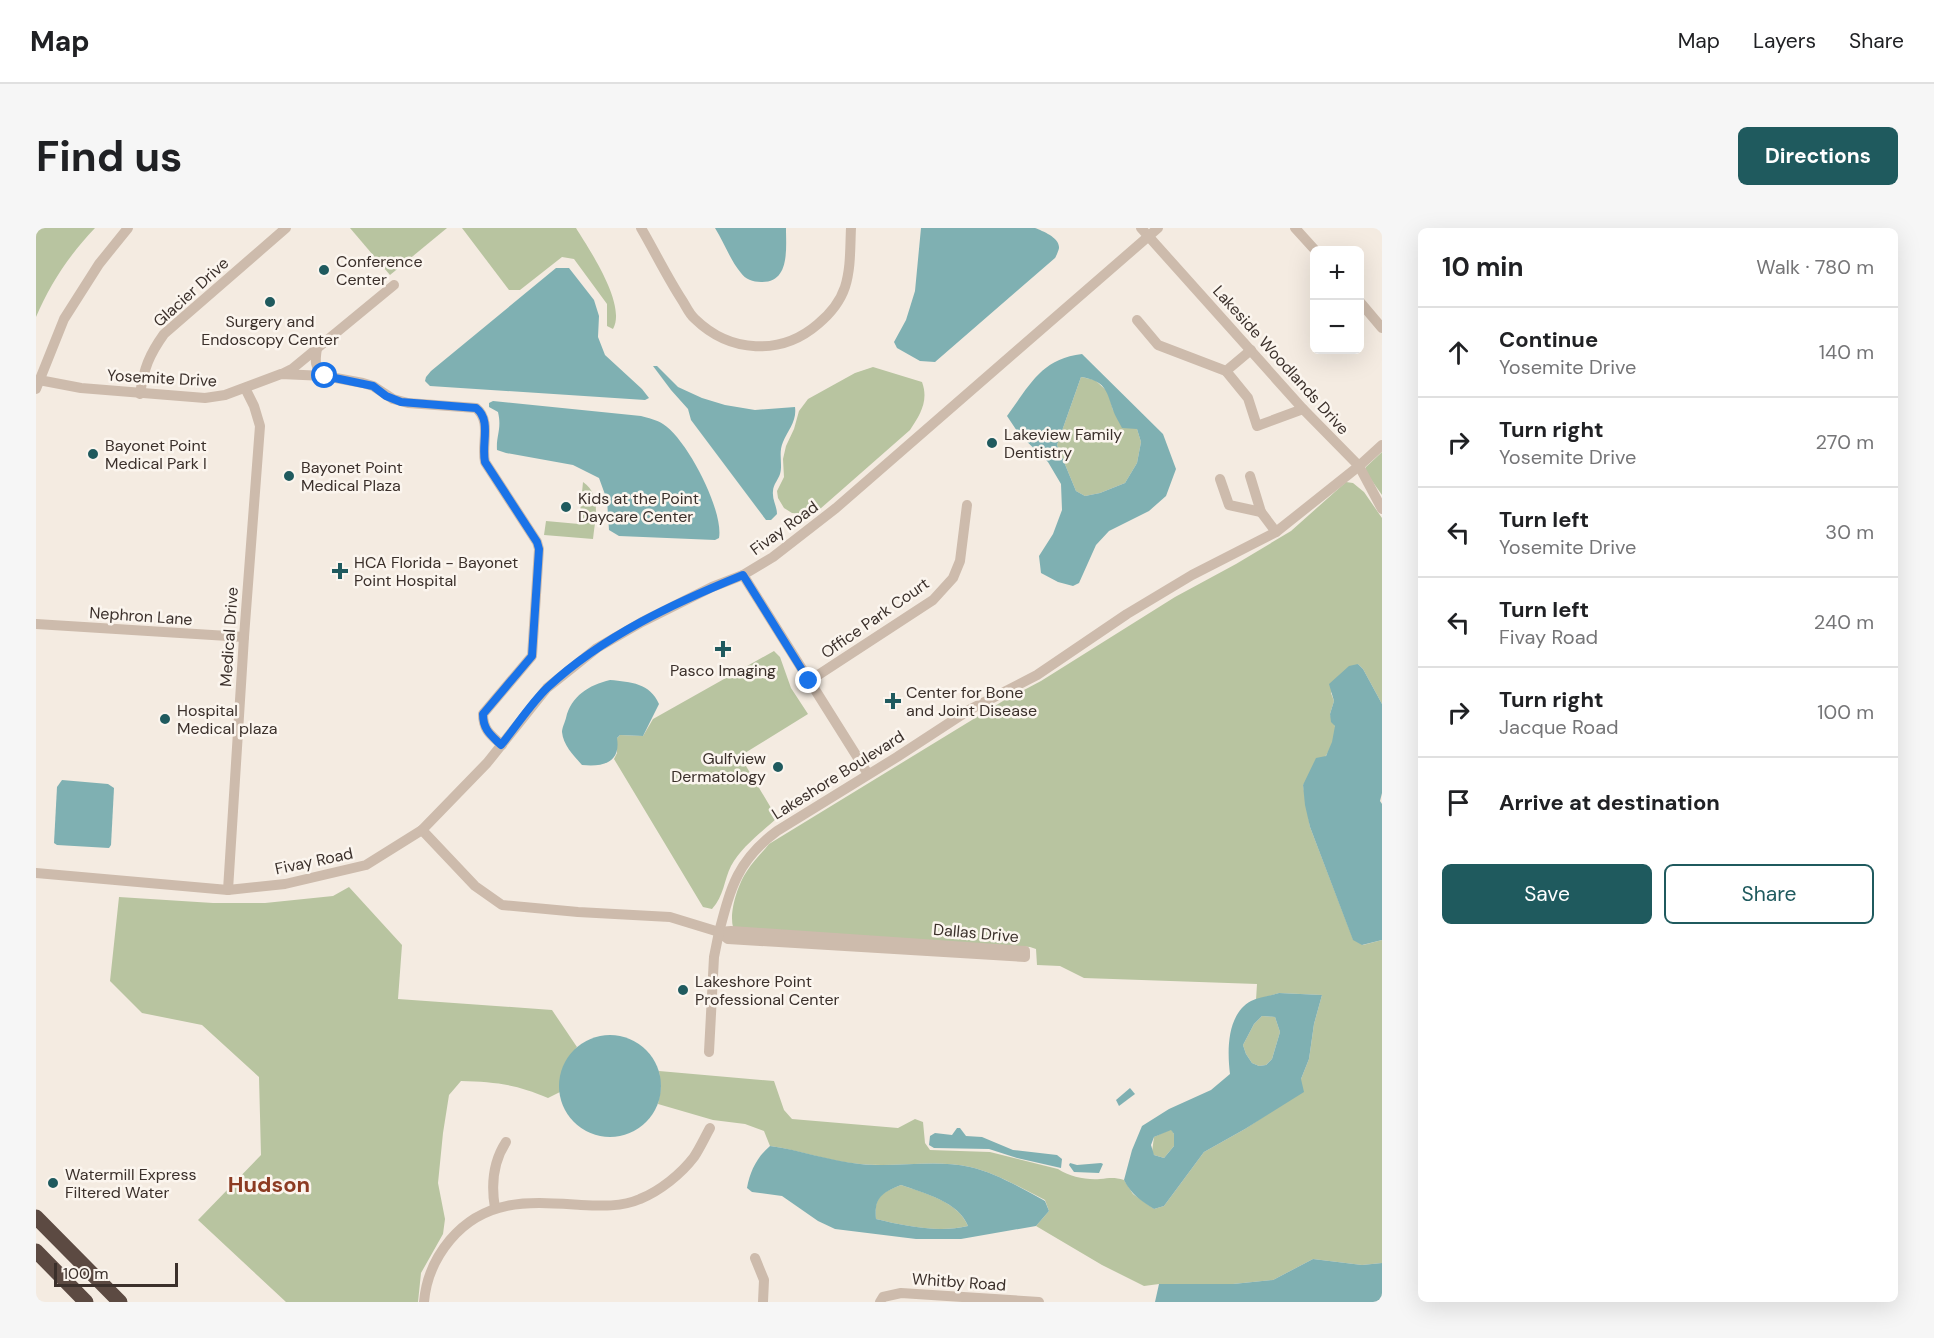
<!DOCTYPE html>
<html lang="en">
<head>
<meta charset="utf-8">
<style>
  body { margin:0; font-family:"DM Sans",sans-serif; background:#f6f6f6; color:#202124 }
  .controls { position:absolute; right:18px; top:18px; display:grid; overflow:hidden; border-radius:9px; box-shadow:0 6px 24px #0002 }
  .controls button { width:54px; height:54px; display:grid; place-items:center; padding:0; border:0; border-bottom:2px solid #e0e0e0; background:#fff; color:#202124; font:30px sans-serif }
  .scale { position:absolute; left:18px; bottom:15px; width:124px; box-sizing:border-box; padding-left:6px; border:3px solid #3b302b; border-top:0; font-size:16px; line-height:21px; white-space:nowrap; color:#3b302b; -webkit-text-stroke:4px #fbf5ee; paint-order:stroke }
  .stop { position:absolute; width:18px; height:18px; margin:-14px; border:4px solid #1a73e8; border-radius:50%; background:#fff }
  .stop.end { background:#1a73e8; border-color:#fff; box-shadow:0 2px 6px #0008 }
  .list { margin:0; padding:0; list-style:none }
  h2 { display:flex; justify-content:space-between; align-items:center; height:78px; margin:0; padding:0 24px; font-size:26px }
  h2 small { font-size:20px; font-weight:400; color:#757577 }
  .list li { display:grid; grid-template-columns:39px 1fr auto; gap:18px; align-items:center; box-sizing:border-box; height:90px; padding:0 24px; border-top:2px solid #e0e0e0 }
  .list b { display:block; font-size:22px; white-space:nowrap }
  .list p { margin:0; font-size:20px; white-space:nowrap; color:#757577 }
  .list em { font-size:20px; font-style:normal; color:#757577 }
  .actions { display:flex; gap:12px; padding:18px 24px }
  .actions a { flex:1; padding:14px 0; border:2px solid #1f5a5e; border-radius:9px; text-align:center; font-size:21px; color:#1f5a5e }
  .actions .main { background:#1f5a5e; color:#fff }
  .icon { flex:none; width:33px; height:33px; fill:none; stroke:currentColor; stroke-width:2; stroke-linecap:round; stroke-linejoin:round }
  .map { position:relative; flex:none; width:1346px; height:1074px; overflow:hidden; border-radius:9px }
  header { display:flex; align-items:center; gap:36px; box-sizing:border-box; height:84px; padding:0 30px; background:#fff; border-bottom:2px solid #e0e0e0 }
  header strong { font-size:28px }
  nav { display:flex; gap:33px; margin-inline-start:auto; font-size:21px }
  .intro { display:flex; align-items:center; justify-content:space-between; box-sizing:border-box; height:144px; padding:0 36px }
  h1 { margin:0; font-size:42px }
  .button { padding:15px 27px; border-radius:9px; background:#1f5a5e; color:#fff; font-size:21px; font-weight:700 }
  main { display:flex; gap:36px; padding:0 36px }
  aside { flex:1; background:#fff; border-radius:9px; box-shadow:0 6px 24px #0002 }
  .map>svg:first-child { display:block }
</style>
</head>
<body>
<header>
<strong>Map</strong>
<nav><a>Map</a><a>Layers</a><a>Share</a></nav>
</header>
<div class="intro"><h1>Find us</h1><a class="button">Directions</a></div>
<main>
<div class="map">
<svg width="1346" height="1074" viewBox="0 0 1346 1074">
  <rect width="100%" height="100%" fill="#f4ebe1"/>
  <g fill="#b8c4a0">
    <path d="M0,0H59C34,26 14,56 0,89Z"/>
    <path d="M314,0H411L354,47Z"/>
    <path d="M426,0H540C553,21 591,77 577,101L571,98V76L538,31L526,29L484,62H473Z"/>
    <path d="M837,139L886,154C893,173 884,187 874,202L784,281L770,286L756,285L748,280L742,270L741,263L748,249L747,231L750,218L758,201L763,183L772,171L819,145Z"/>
    <path d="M1045,149L1059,152L1072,164L1077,182L1101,201L1105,214L1101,235L1089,255L1064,265L1049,268L1040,263L1021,217Z"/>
    <path d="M1346,224V267L1329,243L1330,239Z"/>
    <path d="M547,254C566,267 559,291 557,311L508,307L510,293L543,296Z"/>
    <path d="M1310,254L1317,255L1328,264L1346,290V476L1327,441L1322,436L1295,465L1298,473L1294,486C1295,490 1299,495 1299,499C1301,521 1279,541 1267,557L1274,599L1317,711L1327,717L1346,712V1035L1326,1037L1277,1031L1237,1052L1197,1056H1123L1108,1058L1066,1037L1000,998L1013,983L1009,972C985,960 960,945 934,939C898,931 860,940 824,936C794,934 764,922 734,918L728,903L709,896L677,892L622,876L625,860L623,843L738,853L748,882L756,891L862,900L879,891L887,894L889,915L894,922L954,924L1022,941C1034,949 1050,952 1064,951C1074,950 1078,949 1088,952L1097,966L1118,981L1128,978L1168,924L1209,901L1233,885L1265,851L1273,831L1278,796L1286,767L1243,765L1220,772L1221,756L1048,750L1024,738L1001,737L1000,721L994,719L697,699C693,684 702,656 711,643C717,633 726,625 733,616L967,473L1005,453L1139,369L1200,336L1255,303Z"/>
    <path d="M738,423L744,429L755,460L772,486L704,528L741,590C726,604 705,619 695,638C688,652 688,668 676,681L667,679L578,531L581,525V510L584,507L607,508L617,491Z"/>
    <path d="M313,659L366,717L362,771L516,782L541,819C529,834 525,845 524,864L512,870C480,856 459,854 425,853L413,867L407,905L402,955L409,991L407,1006L385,1045L382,1074H250L162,992L225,927L223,849L166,797L106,785L74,753L83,669L177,675H229L297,668Z"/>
    <path d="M1226,788L1239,789L1244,804L1236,831L1230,837L1223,838L1216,835L1210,826L1207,817L1218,796Z"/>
    <path d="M1135,901L1138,906V918L1128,930L1118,927L1116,924L1118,909Z"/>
    <path d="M865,957C888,965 922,973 932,998C902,1005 869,998 840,991C838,968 845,965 865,957Z"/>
  </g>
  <g fill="#7fb0b2" fill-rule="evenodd">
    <path d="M679,0H750C750,21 754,55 725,54C717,54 709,51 705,45C694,32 688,14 679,0Z"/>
    <path d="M885,0H999C1007,3 1024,10 1023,20C1023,21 1020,29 1019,30L899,134L884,133L861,120L858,114L870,92L879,63Z"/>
    <path d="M520,40H533L558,72L563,88L562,109L569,127L606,161L613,170L609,172L394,158L389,153L390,149L395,143Z"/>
    <path d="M1046,126L1127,206L1140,241L1130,268L1113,283L1073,303L1060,317L1043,355L1037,358L1022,354L1005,345L1003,328L1017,306L1026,282L1025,256L1012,234L983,206L971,188C994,157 1005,131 1046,126ZM1045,149C1069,153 1070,161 1077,182C1079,188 1083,194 1086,200L1101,201L1105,214L1101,235L1089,255L1064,265L1049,268L1040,263L1021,217Z"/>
    <path d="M617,138H621L642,159L666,170L689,177L719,182L759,179C761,193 752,202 747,214C742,225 747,236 744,246C742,252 737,257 737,263C736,272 741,278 741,286L735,292H730L655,192L652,181L635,162Z"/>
    <path d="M457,173L605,188C612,190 621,192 627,196C651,211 688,283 683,310L679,312L583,308L573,302L571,272L563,250L537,237L470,225L461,222C460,207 466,201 462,184L453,179V175Z"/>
    <path d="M1322,436L1327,441L1346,476V565L1344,573L1346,576V712L1326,717L1317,712L1274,599L1269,577L1267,557L1280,530L1290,528L1296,514L1299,498L1295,494L1294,486L1298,473L1293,456L1313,438Z"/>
    <path d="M574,452C595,454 614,455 623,476L607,508L584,507L581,510C585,535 567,539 546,537C538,528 527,517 526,504C526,500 529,494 530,490C535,468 553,457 574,452Z"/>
    <path d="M26,552L72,556L78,560L75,617L73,620L21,617L18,615L21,559Z"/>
    <path d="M1243,765L1286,767L1278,796L1273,831L1265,851L1268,864L1209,901L1168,924L1128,978L1118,981C1105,973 1095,966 1088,952L1096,922L1106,898L1133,881L1175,862L1194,846C1191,822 1191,786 1215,773C1223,769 1234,768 1243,765ZM1226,788L1239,789L1244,804L1236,831L1230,837L1223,838L1216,835L1210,826L1207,817L1218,796ZM1135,902L1138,906V918L1128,930L1118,927L1115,917L1118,909Z"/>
    <circle cx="574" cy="858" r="51"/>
    <path d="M1094,860L1099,866L1083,878L1080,872Z"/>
    <path d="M921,900H924L930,908L946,909L977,922L1021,927L1026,931L1025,940L981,930L953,921L898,920L893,917L894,908L899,905L916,907Z"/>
    <path d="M734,918C764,922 794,933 824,936C859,940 898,931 934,939C960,945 985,960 1009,973L1013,983L1000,998L925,1011H880L799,1001L782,993L746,968L716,964L711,960C714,943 721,929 734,918ZM865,957C888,965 923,974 932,998C903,1005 869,998 840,991C838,969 846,965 865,957Z"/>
    <path d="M1034,935L1041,937L1065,935L1067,936L1063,945L1038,944L1033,937Z"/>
    <path d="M1277,1031L1326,1037L1346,1035V1074H1119L1123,1056H1197L1237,1052Z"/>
  </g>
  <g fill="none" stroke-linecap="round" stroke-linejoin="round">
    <g stroke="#cdbbac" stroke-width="10">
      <path d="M605,0C619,24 631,49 646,72C650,78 653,86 659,91C694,125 745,128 782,96C794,86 804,74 809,59C815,40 814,20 815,0"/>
      <path d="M1105,0L1267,181L1323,238L1346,281"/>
      <path d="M1259,0L1279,22"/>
      <path d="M1324,74L1346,100"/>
      <path d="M1101,92L1122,117L1190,143L1215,122"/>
      <path d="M281,120C279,133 278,140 289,148"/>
      <path d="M1190,143L1212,170L1221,198L1267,181"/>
      <path d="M246,146L256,141L358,57"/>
      <path d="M3,152L45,160L169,170L189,167L245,146L289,148L327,155L337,158L357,171L372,175L440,180C456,193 445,216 449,234L501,314L503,321L496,428L447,486C447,502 455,507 466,517"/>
      <path d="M0,161L28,91L63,36L92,0"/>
      <path d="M104,166C108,140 113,127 128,106L250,0"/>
      <path d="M1214,248L1225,284L1240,304"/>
      <path d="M1184,251L1193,277L1225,284"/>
      <path d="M707,347L832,546"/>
      <path d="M0,396L208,409"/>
      <path d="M773,453L897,372L917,350L924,333L931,277"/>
      <path d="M386,602L439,658L466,677L542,684L634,689L683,704C695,658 702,632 741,603L861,529L933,482L1001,447L1091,386L1156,347L1240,304L1323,238L1346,217"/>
      <path d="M0,645L192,662L249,656L330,637L386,602L451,535L511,460L561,420L606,394L676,359L707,347L737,329L800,280L1122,0"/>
      <path d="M192,662L208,409L224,198L218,178L209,160"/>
      <path d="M695,703L989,723V729L692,711L683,704Z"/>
      <path d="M673,824L678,729L683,704"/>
      <path d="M459,980C455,957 457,934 470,914"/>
      <path d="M719,1030L728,1052L727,1074"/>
      <path d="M388,1074C390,1050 399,1030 414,1012C450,969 495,974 545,977C565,978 586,979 604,971C624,963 645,946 658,929C664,920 669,909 674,900"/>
      <path d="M844,1074L847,1069L865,1065L1003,1074"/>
    </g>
    <g stroke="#5c4a42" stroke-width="15">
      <path d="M0,989L84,1074"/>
      <path d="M0,1023L50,1074"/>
    </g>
  </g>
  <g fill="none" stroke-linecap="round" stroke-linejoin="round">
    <path stroke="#1a73e8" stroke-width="8" d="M289,148L337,158L350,168L365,174L440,180C456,192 445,216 449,234L501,314L503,321L496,428L447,486C447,502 455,507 465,517C480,499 495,475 512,459C567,408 638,375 707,347L773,453"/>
  </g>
  <g fill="#1f5a5e" stroke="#fbf5ee" stroke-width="2">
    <circle cx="288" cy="42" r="6"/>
    <circle cx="234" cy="74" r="6"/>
    <circle cx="956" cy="215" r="6"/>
    <circle cx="57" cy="226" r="6"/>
    <circle cx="253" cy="248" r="6"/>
    <circle cx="530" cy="279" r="6"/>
    <path d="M301 334h6v6h6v6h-6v6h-6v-6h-6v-6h6z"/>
    <path d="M684 412h6v6h6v6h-6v6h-6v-6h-6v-6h6z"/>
    <path d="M854 464h6v6h6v6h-6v6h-6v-6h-6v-6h6z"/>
    <circle cx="129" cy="491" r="6"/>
    <circle cx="742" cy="539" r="6"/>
    <circle cx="647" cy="762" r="6"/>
    <circle cx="17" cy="955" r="6"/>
  </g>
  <g text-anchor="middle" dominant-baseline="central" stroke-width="5" stroke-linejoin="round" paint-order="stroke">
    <g font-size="16" fill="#3b302b" stroke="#fbf5ee" text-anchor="start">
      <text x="300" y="33">Conference<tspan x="300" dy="18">Center</tspan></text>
      <text x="234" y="93" text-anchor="middle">Surgery and<tspan x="234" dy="18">Endoscopy Center</tspan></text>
      <text x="968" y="206">Lakeview Family<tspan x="968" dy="18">Dentistry</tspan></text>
      <text x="69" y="217">Bayonet Point<tspan x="69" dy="18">Medical Park I</tspan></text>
      <text x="265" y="239">Bayonet Point<tspan x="265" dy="18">Medical Plaza</tspan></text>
      <text x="542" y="270">Kids at the Point<tspan x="542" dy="18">Daycare Center</tspan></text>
      <text x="318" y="334">HCA Florida - Bayonet<tspan x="318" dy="18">Point Hospital</tspan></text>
      <text x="687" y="442" text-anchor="middle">Pasco Imaging</text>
      <text x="870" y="464">Center for Bone<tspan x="870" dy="18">and Joint Disease</tspan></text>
      <text x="141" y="482">Hospital<tspan x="141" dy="18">Medical plaza</tspan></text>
      <text x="730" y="530" text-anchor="end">Gulfview<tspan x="730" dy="18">Dermatology</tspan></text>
      <text x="659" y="753">Lakeshore Point<tspan x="659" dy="18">Professional Center</tspan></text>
      <text x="29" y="946">Watermill Express<tspan x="29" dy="18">Filtered Water</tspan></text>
    </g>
    <g font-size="16" fill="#3b302b" stroke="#fbf5ee">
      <text transform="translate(155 64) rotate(-42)">Glacier Drive</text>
      <text transform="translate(1245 132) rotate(48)">Lakeside Woodlands Drive</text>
      <text transform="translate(126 150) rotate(3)">Yosemite Drive</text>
      <text transform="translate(748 300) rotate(-36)">Fivay Road</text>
      <text transform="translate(105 388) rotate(4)">Nephron Lane</text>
      <text transform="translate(839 390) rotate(-35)">Office Park Court</text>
      <text transform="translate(193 409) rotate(-86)">Medical Drive</text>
      <text transform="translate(802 547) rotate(-32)">Lakeshore Boulevard</text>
      <text transform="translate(278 633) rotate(-12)">Fivay Road</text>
      <text transform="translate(940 705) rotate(5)">Dallas Drive</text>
      <text transform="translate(923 1054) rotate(4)">Whitby Road</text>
    </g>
    <g font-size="22" font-weight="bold" fill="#8c3b22" stroke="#fbf5ee">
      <text x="233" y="956">Hudson</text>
    </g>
  </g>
</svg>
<div class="controls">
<button>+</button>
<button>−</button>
</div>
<div class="scale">100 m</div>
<div class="stop" style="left:289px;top:148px"></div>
<div class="stop end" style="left:773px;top:453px"></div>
</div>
<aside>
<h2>10 min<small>Walk · 780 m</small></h2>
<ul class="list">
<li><svg class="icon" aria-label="ahead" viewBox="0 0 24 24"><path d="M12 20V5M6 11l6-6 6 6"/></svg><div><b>Continue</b><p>Yosemite Drive</p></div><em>140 m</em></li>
<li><svg class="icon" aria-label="right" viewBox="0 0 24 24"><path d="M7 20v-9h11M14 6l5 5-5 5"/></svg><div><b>Turn right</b><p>Yosemite Drive</p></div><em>270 m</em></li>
<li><svg class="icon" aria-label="left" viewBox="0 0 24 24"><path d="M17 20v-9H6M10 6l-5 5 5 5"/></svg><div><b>Turn left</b><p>Yosemite Drive</p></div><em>30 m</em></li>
<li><svg class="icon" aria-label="left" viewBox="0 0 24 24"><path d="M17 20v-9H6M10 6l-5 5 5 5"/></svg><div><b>Turn left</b><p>Fivay Road</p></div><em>240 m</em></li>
<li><svg class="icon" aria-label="right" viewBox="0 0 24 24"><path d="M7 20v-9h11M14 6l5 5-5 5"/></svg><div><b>Turn right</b><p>Jacque Road</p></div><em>100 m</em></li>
<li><svg class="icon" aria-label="arrive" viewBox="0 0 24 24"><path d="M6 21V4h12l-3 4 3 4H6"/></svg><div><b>Arrive at destination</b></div></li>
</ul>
<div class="actions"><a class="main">Save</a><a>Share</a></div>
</aside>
</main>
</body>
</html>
